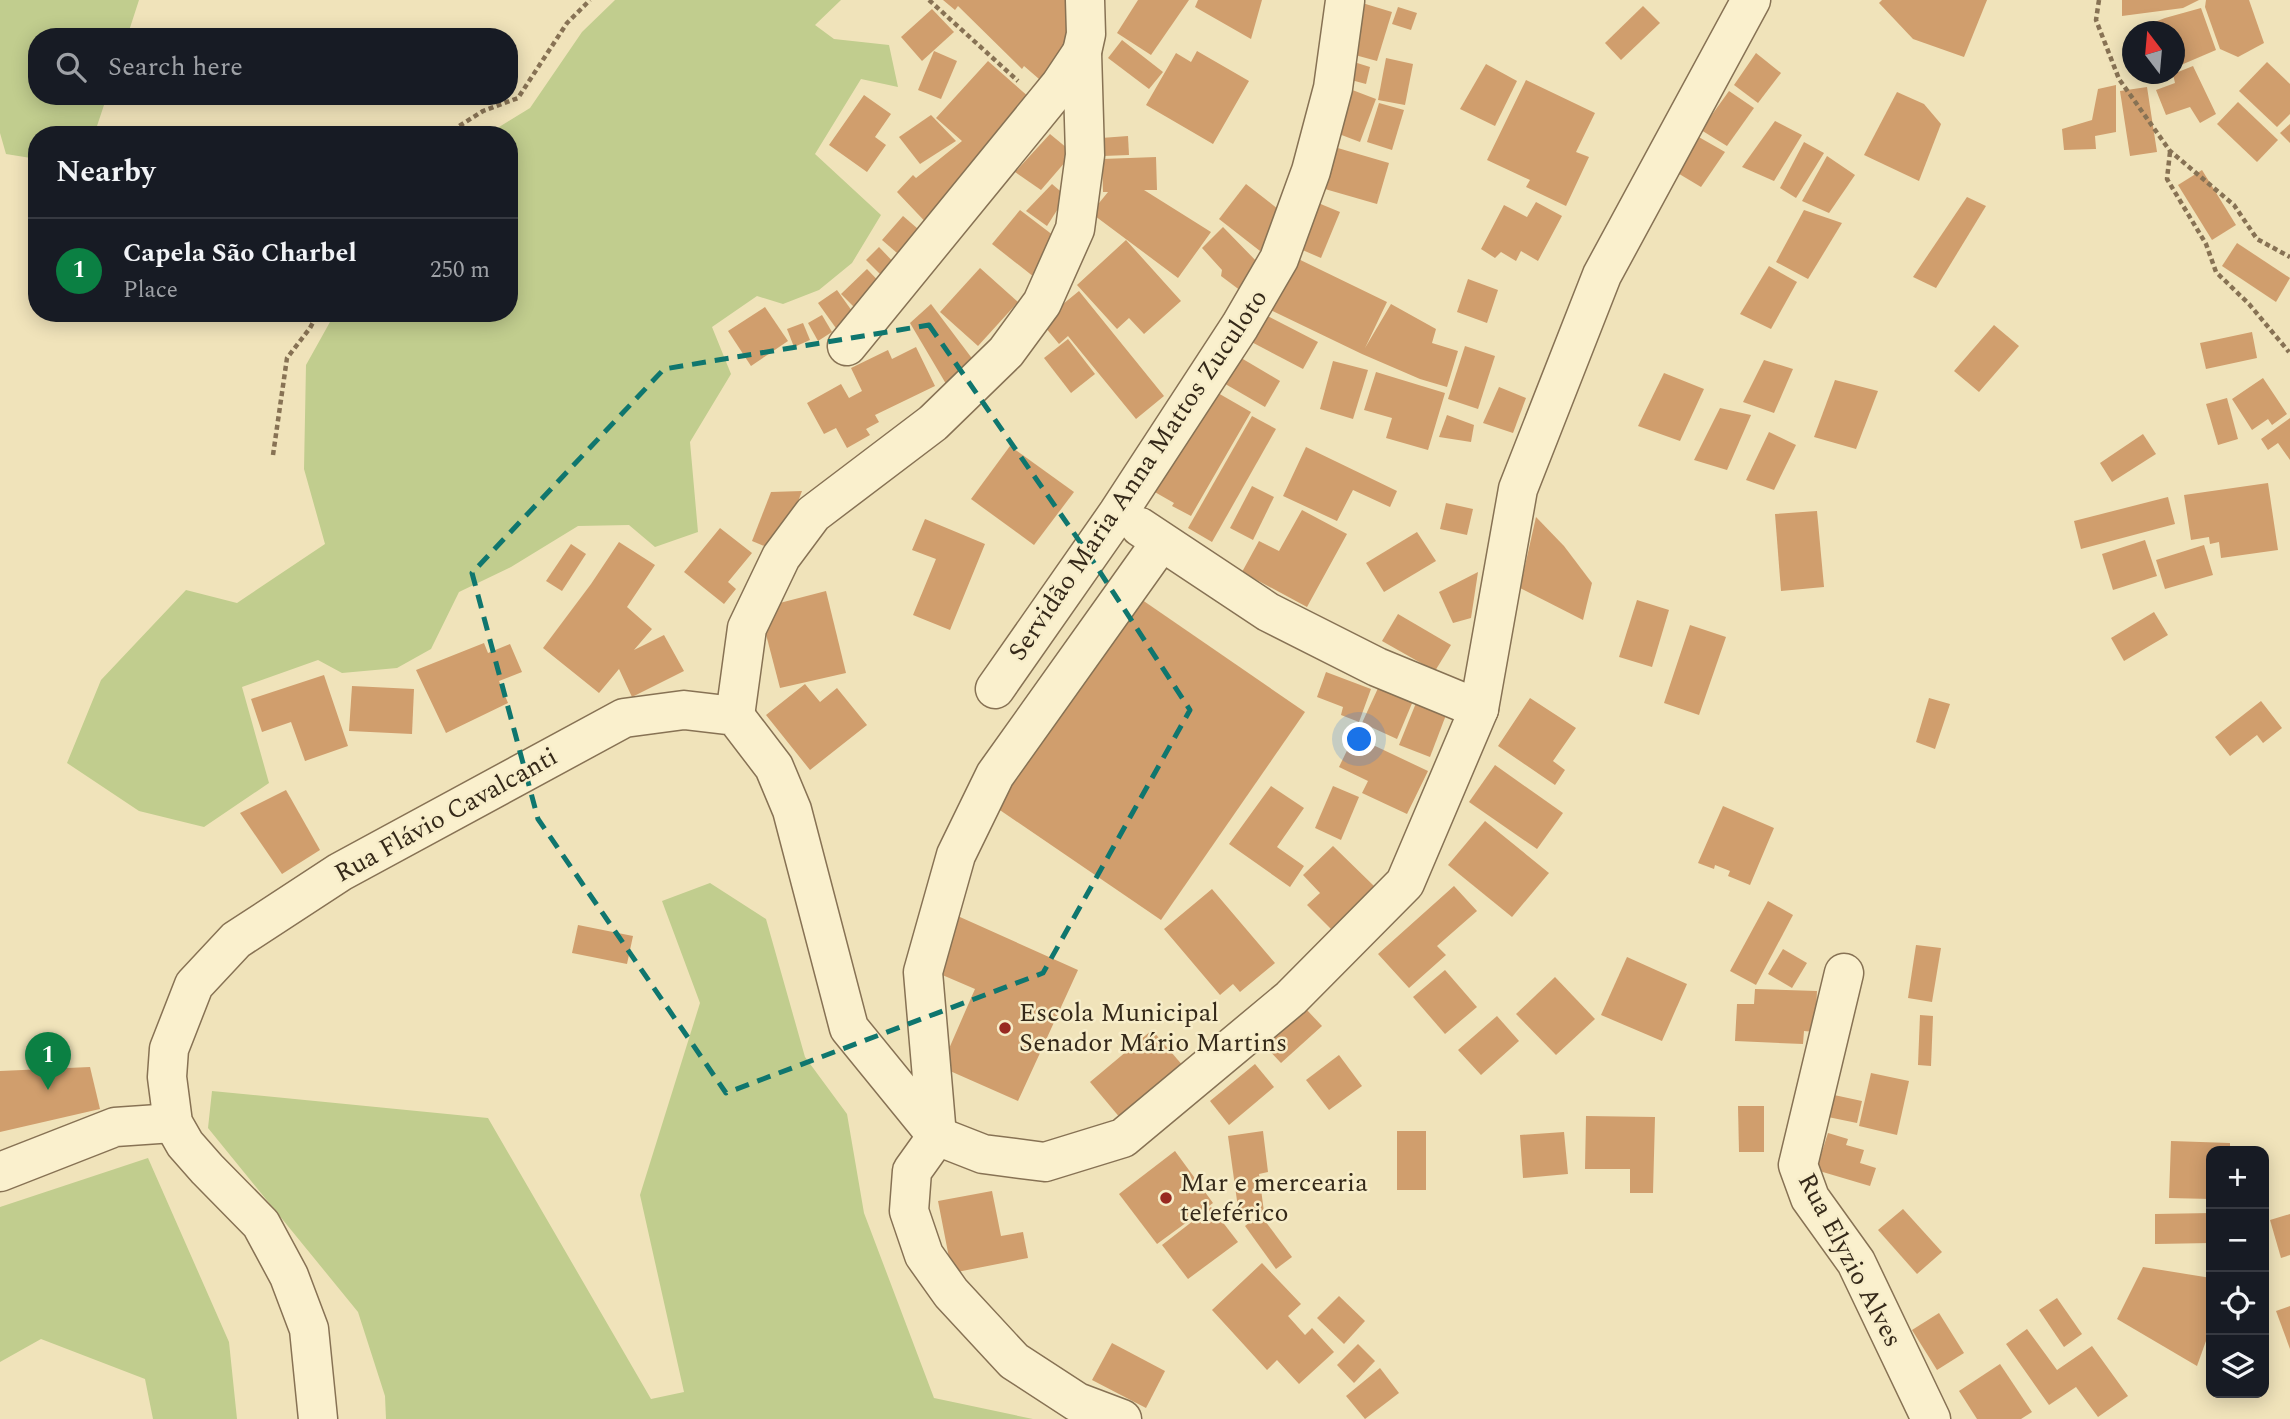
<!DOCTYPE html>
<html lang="en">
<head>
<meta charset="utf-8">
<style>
  body { margin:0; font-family:Spectral,serif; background:#20242c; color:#f1f3f6 }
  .controls { position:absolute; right:21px; bottom:21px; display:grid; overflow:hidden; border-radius:14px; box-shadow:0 4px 18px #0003 }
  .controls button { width:63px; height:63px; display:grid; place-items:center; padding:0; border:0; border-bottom:2px solid #363941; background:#171b24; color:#f1f3f6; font:35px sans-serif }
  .compass { position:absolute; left:2122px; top:21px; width:63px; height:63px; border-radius:50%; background:#171b24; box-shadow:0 4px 18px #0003; rotate:344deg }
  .you { position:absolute; left:1360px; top:740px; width:24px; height:24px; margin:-18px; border:5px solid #fff; border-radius:50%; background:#1a73e8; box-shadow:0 0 0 10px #1a73e833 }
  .badge { display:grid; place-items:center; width:46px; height:46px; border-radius:50%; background:#0b8043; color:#fff; font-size:23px; font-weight:700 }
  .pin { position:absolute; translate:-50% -58px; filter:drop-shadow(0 2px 4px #0008) }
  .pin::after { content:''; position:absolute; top:37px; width:24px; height:21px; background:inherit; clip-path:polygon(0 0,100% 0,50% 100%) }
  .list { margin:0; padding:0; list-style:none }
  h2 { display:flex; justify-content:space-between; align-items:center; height:91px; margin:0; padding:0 28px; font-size:30px }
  h2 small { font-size:23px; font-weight:400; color:#9ea1a6 }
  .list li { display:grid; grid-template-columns:46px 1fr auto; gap:21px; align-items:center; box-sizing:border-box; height:105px; padding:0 28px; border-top:2px solid #363941 }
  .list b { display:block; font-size:26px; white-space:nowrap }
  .list p { margin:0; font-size:23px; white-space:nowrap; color:#9ea1a6 }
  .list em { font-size:23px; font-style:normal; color:#9ea1a6 }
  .icon { flex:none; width:38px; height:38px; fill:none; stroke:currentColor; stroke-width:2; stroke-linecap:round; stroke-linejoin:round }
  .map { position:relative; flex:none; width:2290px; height:1419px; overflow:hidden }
  .search { position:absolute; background:#171b24; box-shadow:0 4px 18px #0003; left:28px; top:28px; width:490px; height:77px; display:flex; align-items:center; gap:18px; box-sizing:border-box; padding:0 24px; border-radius:28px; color:#9ea1a6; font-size:26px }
  .panel { position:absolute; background:#171b24; box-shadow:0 4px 18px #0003; left:28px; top:126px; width:490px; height:196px; border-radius:28px }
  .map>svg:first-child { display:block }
</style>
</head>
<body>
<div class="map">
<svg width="2290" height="1419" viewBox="0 0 2290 1419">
  <rect width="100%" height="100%" fill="#f0e3ba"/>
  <g fill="#c1cd8e">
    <path d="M0,0H139L127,37H37V96H107L94,135H37V159L6,154L0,133Z"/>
    <path d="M615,0H841L815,25L834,39L889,45L898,87L861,79L815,154L881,215L852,263L819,290L783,304L757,296L712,327L731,374L690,442L698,532L655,547L629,525L578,526L511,567L459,592L431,649L397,668L342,673L318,660L242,687L269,783L204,827L139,811L67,763L101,680L186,590L237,603L325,544L304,469L306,365L335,313H509V135H486L530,108L582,32Z"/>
    <path d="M710,883L766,919L805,1057L847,1114L864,1213L934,1398L1033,1419H386L385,1396L358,1312L208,1128L212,1091L488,1118L651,1399L684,1392L640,1195L700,1003L662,901Z"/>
    <path d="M148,1158L229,1342L237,1419H153L145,1379L41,1339L0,1362V1207Z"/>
  </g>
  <g fill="#d09e6d">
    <path d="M943,0H1080L1070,41L1046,85L1024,66L1022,69L958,6L955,10Z"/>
    <path d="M1138,0H1189L1151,55L1117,33Z"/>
    <path d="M1198,0H1262L1251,39L1195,7Z"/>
    <path d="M1882,0H1987L1964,57L1913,39L1879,3Z"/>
    <path d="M2122,0H2199L2183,8L2122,16Z"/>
    <path d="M2206,0H2249L2264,43L2238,57L2220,49L2205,7Z"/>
    <path d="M1359,2L1392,12L1377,61L1344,52Z"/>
    <path d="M1643,6L1660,23L1621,60L1605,43Z"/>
    <path d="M1398,7L1417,13L1411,30L1392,24Z"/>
    <path d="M2201,8L2216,50L2174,68V32H2132V37L2129,32L2165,18Z"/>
    <path d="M932,9L954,32L922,61L901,37Z"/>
    <path d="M1122,40L1163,72L1149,89L1108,58Z"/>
    <path d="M934,51L957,61L941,99L918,90Z"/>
    <path d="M1197,51L1249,81L1213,144L1146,105L1176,53L1191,62Z"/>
    <path d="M1756,53L1781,73L1758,103L1734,85Z"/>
    <path d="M1341,58L1370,67L1366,84L1336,76Z"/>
    <path d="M1386,58L1413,64L1405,105L1378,100Z"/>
    <path d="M988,61L1038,105L935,232L897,192L913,175L916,178L962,141L936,118Z"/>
    <path d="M2267,62L2290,84V114L2277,127L2239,91Z"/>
    <path d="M1486,64L1517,81L1495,126L1460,109Z"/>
    <path d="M2193,66L2216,114L2200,123L2190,107L2166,115L2156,90L2175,83L2173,74Z"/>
    <path d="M2150,74H2168L2169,79L2155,84Z"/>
    <path d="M1526,80L1595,113L1576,152L1589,157L1566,206L1526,187L1530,180L1487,160Z"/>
    <path d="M2116,85V132L2095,136L2096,149L2064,150L2062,129L2092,120L2098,89Z"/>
    <path d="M2147,87L2157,152L2130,156L2120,91Z"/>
    <path d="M1347,88L1376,99L1360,142L1331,131Z"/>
    <path d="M1729,91L1754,108L1727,146L1701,130Z"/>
    <path d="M1897,92L1924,104L1941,124L1919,181L1864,155Z"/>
    <path d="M864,95L891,114L875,137L886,145L867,172L829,145Z"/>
    <path d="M2238,102L2278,140L2257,162L2217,124Z"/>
    <path d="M1379,103L1404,110L1392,150L1367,142Z"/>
    <path d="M931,115L956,141L920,164L899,137Z"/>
    <path d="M1775,121L1802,135L1774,181L1742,167Z"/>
    <path d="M2290,124V143L2280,133Z"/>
    <path d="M1050,134L1073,153L1041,190L1015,172Z"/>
    <path d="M1128,136L1129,155L1103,156L1101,138Z"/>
    <path d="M1697,136L1725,152L1701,187L1676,172Z"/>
    <path d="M1804,142L1824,153L1796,198L1780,188Z"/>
    <path d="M1324,144L1389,163L1377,204L1311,185Z"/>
    <path d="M1827,156L1855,175L1829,213L1802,201Z"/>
    <path d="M1156,157L1157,190H1144L1211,232L1178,278L1091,213L1108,192H1103L1102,159Z"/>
    <path d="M2202,170L2236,225L2212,240L2178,185Z"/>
    <path d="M1052,184L1066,196L1047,226L1026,211Z"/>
    <path d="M1246,184L1287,216L1260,251L1219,219Z"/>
    <path d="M1967,197L1986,206L1936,288L1913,277Z"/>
    <path d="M1311,200L1340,212L1321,258L1291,245Z"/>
    <path d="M1536,202L1562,216L1538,261L1521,251L1516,261L1501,252L1495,258L1481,249L1504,205L1527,217Z"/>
    <path d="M1020,210L1062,242L1034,277L992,244Z"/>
    <path d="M1804,210L1842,223L1808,279L1776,262Z"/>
    <path d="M903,216L925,235L904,259L882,240Z"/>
    <path d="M1223,227L1261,266L1241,291L1221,276L1222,270L1202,248Z"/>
    <path d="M1126,240L1181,301L1144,334L1129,318L1117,329L1077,285Z"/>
    <path d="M2237,243L2290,278L2276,302L2222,266Z"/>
    <path d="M879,247L899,268L886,280L866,260Z"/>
    <path d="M1286,253L1387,302L1365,348L1391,304L1436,329L1432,343L1458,351L1447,387L1420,379L1362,354L1260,305Z"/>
    <path d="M1769,266L1797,282L1771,329L1740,314Z"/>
    <path d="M980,268L1018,302L978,346L940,312Z"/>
    <path d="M867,269L887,290L861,314L841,294Z"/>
    <path d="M1468,279L1498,290L1487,323L1457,312Z"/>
    <path d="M837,290L857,318L838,331L818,303Z"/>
    <path d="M1079,291L1164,396L1136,419L1068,336L1059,344L1041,322Z"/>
    <path d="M931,304L980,369L952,394L910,323Z"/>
    <path d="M765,307L788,341L751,366L728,331Z"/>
    <path d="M1256,310L1318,342L1303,369L1242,337Z"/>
    <path d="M822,315L832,332L818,341L808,323Z"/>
    <path d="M803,323L810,340L794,347L787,329Z"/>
    <path d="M1994,325L2019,346L1979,392L1954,371Z"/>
    <path d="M2252,332L2257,358L2206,369L2200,343Z"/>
    <path d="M1068,339L1095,374L1071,393L1044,358Z"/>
    <path d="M1465,346L1495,356L1478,409L1448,399Z"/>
    <path d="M916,347L935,386L875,415L879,422L866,429L870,435L847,448L836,428L824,434L807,403L841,384L849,398L862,391L851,368L888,350L892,359Z"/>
    <path d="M1231,352L1280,381L1265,407L1215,378Z"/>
    <path d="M1764,360L1793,369L1774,413L1743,402Z"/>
    <path d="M1333,361L1368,370L1353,419L1320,409Z"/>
    <path d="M1376,372L1445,393L1428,450L1386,438L1392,418L1364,410Z"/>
    <path d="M1664,373L1704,389L1680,441L1638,426Z"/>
    <path d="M2263,378L2287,414L2272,425L2268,419L2252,430L2232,399Z"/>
    <path d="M1835,380L1878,391L1856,449L1814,437Z"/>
    <path d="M1204,385L1251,412L1191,516L1172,506L1174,503L1146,487Z"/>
    <path d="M1499,387L1526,398L1513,433L1483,423Z"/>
    <path d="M2227,398L2238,439L2218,445L2206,404Z"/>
    <path d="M1720,408L1751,415L1727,470L1694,460Z"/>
    <path d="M1447,415L1474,425L1471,442L1439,437Z"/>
    <path d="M1252,416L1276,429L1212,542L1188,528Z"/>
    <path d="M2290,418V460L2278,443L2268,450L2261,439Z"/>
    <path d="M1769,432L1796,445L1774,490L1746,480Z"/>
    <path d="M2143,434L2156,454L2112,482L2100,463Z"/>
    <path d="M1010,446L1074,492L1034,545L971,499Z"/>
    <path d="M1306,447L1397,491L1390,507L1353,490L1337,521L1283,496Z"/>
    <path d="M2268,483L2278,550L2221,558L2219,542L2210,544L2209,537L2191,540L2184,495Z"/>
    <path d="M1252,486L1274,497L1253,540L1230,528Z"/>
    <path d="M802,491L779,552L752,541L771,492Z"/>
    <path d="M2168,497L2175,524L2081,549L2074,521Z"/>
    <path d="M1446,503L1473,509L1467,535L1440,529Z"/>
    <path d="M1302,510L1347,534L1307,607L1242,572L1259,541L1279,551Z"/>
    <path d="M1817,511L1824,587L1781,591L1775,514Z"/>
    <path d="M1536,517L1564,546L1592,583L1583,620L1520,588Z"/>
    <path d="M925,519L985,544L950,630L913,615L936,559L912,550Z"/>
    <path d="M720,528L752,553L728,582L736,589L724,604L684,572Z"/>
    <path d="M1417,532L1436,561L1384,592L1366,563Z"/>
    <path d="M2145,540L2157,576L2113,590L2102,554Z"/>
    <path d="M619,542L655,565L627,607L652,629L634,650L664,635L684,671L632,697L619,669L599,693L543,648L591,584Z"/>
    <path d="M571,544L586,554L562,591L546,581Z"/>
    <path d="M2204,545L2213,575L2165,589L2156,560Z"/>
    <path d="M1478,572L1471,618L1453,623L1439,592Z"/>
    <path d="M826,591L846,673L780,688L763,623L772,605Z"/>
    <path d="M1135,595L1305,712L1161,920L991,804Z"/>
    <path d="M1637,600L1669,610L1652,667L1619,657Z"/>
    <path d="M2154,612L2168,635L2124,661L2111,638Z"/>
    <path d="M1398,614L1451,645L1435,671L1382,641Z"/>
    <path d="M1690,625L1726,637L1699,715L1664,703Z"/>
    <path d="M484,643L488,653L510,644L522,672L499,681L508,703L446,733L416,670Z"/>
    <path d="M1326,672L1371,689L1359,722L1341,715L1343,707L1317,697Z"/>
    <path d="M324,675L348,746L305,761L291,722L262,732L251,699Z"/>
    <path d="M805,684L820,702L837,688L867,725L810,770L766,715Z"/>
    <path d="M352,686L414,689L412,734L349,731Z"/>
    <path d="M1379,686L1413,701L1397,739L1362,723Z"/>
    <path d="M1530,698L1576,728L1553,761L1565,770L1555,785L1498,746Z"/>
    <path d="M1929,698L1950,704L1935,749L1916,742Z"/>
    <path d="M2261,701L2282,728L2263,743L2257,735L2230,756L2215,737Z"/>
    <path d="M1416,703L1446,715L1430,757L1399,745Z"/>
    <path d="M1354,736L1428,771L1407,814L1362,793L1368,781L1339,767Z"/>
    <path d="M1495,765L1563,813L1537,849L1469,802Z"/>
    <path d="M1271,786L1304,808L1277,847L1304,866L1290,887L1229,844Z"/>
    <path d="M1333,786L1359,797L1341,840L1315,828Z"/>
    <path d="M286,790L320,850L282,874L240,813Z"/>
    <path d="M1723,806L1774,828L1750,885L1728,876L1730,871L1715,865L1714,869L1698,863Z"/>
    <path d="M1485,821L1549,873L1512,917L1448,865Z"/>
    <path d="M1333,846L1375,887L1331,929L1307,905L1320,893L1303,875Z"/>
    <path d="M1454,886L1477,911L1437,946L1446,955L1409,988L1378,954Z"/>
    <path d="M1212,889L1275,963L1240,992L1233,984L1220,995L1164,929Z"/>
    <path d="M1768,901L1793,915L1756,985L1730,971Z"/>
    <path d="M951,913L1078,970L1018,1101L941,1067L975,989L926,968Z"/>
    <path d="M578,925L633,936L627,964L572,953Z"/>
    <path d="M1916,945L1941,948L1932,1002L1908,998Z"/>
    <path d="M1783,949L1807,963L1792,988L1768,974Z"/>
    <path d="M1627,957L1687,984L1662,1041L1601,1015Z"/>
    <path d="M1445,970L1477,1007L1445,1034L1413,997Z"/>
    <path d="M1555,977L1595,1019L1556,1055L1516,1014Z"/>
    <path d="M1755,989L1817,991L1815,1032L1804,1031L1803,1044L1735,1041L1737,1004H1754Z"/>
    <path d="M1306,1009L1322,1026L1281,1063L1265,1046Z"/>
    <path d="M1920,1015L1933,1016L1931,1066L1918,1065Z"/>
    <path d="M1497,1016L1519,1041L1481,1075L1458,1050Z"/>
    <path d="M1152,1030L1184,1067L1121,1119L1090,1082Z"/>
    <path d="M1339,1055L1362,1086L1329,1110L1306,1080Z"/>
    <path d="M1255,1064L1274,1087L1229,1125L1210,1101Z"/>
    <path d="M90,1067L100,1109L0,1132V1071Z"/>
    <path d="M1871,1073L1909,1081L1897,1135L1859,1126Z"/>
    <path d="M1834,1095L1862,1101L1857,1123L1828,1117Z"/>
    <path d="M1738,1106H1764V1152H1739Z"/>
    <path d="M1586,1116L1655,1117L1653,1193H1630V1169H1585Z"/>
    <path d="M1263,1131L1268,1172L1259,1174L1264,1212L1239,1215L1228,1136Z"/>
    <rect x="1397" y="1131" width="29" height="59"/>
    <path d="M1564,1132L1568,1174L1523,1178L1520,1135Z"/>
    <path d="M1828,1133L1848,1139L1846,1145L1864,1150L1860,1163L1876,1168L1870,1186L1816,1170Z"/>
    <path d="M2171,1141L2230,1143V1151H2211V1199L2169,1198Z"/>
    <path d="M1175,1151L1213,1203L1157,1244L1119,1194Z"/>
    <path d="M992,1191L1001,1236L1023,1232L1028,1258L952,1273L938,1201Z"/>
    <path d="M1211,1207L1238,1242L1188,1279L1162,1245Z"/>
    <path d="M1903,1209L1942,1252L1917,1274L1878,1230Z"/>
    <path d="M2211,1213V1243L2155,1244V1214Z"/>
    <path d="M1260,1214L1292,1257L1276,1269L1245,1226Z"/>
    <path d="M2290,1214V1255L2281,1258L2270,1220Z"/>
    <path d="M1262,1263L1301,1304L1288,1316L1305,1335L1312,1328L1334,1352L1299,1384L1277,1360L1267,1370L1212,1310Z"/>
    <path d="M2143,1267L2211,1278V1327L2197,1366L2117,1319Z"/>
    <path d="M1339,1296L1365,1321L1344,1344L1317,1318Z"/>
    <path d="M2057,1298L2082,1334L2064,1347L2039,1310Z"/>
    <path d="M2290,1306V1349L2276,1311Z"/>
    <path d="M1939,1313L1964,1353L1937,1370L1912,1330Z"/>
    <path d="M2027,1329L2057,1370L2092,1346L2128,1396L2098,1417L2076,1387L2049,1405L2006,1344Z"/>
    <path d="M1112,1343L1165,1371L1146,1408L1092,1380Z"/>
    <path d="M1358,1344L1375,1361L1354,1383L1337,1365Z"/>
    <path d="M2000,1364L2032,1412L2021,1419H1977L1959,1391Z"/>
    <path d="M1380,1368L1399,1393L1365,1419L1346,1396Z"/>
  </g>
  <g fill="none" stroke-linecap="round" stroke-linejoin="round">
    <defs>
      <g id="minor">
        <path d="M847,346L1060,85L1082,52"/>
        <path d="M1140,527L1268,612L1377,667L1479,709"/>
        <path d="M995,689L1118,513L1240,326L1279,259L1311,171L1333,88L1345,1"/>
        <path d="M735,716L747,628L781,557L813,514L933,423L1006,352L1042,303L1075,229L1085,155L1082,52L1086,34L1085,0"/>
        <path d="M1844,973L1798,1165L1810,1198L1856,1262L1931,1419"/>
        <path d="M937,1136L923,972L956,855L995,775L1161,542"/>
        <path d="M937,1136L912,1171L909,1211L924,1255L951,1293L1014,1361L1077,1402L1122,1419"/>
        <path d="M0,1172L115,1127L173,1123"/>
        <path d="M318,1419L309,1329L289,1276L261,1224L207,1169L185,1144L173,1123L167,1077L169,1049L194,985L236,940L340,872L624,718L684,710L735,716L774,767L792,810L849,1028L937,1136L983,1154L1045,1162L1123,1138L1291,998L1405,883L1479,709L1518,489L1602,275L1751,0"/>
      </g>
    </defs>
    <use href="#minor" stroke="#877254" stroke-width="41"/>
    <g stroke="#877254" stroke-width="4.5" stroke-dasharray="5 3.5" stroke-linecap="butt">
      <path d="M929,0L1018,81"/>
      <path d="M2099,0L2096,20L2119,79L2170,151L2234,205L2257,239L2290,257"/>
      <path d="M445,135L483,111L518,98L567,23L590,0"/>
      <path d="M2170,152L2167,179L2206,244L2216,272L2249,304L2289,352"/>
      <path d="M273,455L287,358L310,328L318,313"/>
    </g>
    <use href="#minor" stroke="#faf0cd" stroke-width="38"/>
  </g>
  <path fill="none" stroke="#0f766e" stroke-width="5" stroke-dasharray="14 9" stroke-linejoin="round" d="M929,325L1087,552L1190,710L1043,973L726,1093L538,819L472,573L664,369Z"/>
  <g fill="#982921" stroke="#f7edc9" stroke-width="2.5">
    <circle cx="1005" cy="1028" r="7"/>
    <circle cx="1166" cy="1198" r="7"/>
  </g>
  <g text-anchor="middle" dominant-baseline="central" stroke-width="5" stroke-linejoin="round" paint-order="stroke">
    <g font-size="26" fill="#352919" stroke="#f7edc9">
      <text transform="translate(1138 475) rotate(-56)">Servidão Maria Anna Mattos Zuculoto</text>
      <text transform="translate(446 815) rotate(-29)">Rua Flávio Cavalcanti</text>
      <text transform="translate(1850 1260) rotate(62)">Rua Elyzio Alves</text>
    </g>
    <g font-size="26" fill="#352919" stroke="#f7edc9" text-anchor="start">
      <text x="1019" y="1013">Escola Municipal<tspan x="1019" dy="30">Senador Mário Martins</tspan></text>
      <text x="1180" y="1183">Mar e mercearia<tspan x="1180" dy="30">teleférico</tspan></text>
    </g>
  </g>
</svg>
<div class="controls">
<button>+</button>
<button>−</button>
<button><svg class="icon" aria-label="locate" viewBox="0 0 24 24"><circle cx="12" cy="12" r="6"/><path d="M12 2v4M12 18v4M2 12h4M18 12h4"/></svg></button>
<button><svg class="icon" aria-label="layers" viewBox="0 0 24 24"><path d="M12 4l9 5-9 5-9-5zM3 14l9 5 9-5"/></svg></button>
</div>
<svg class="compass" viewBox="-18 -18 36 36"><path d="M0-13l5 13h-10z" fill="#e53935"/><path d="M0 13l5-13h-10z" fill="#9ea1a6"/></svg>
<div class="you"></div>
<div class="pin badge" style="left:48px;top:1090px">1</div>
<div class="search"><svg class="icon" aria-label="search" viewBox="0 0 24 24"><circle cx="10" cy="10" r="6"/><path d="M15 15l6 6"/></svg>Search here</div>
<section class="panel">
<h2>Nearby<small></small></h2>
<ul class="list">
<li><span class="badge">1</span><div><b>Capela São Charbel</b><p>Place</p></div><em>250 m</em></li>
</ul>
</section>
</div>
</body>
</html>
